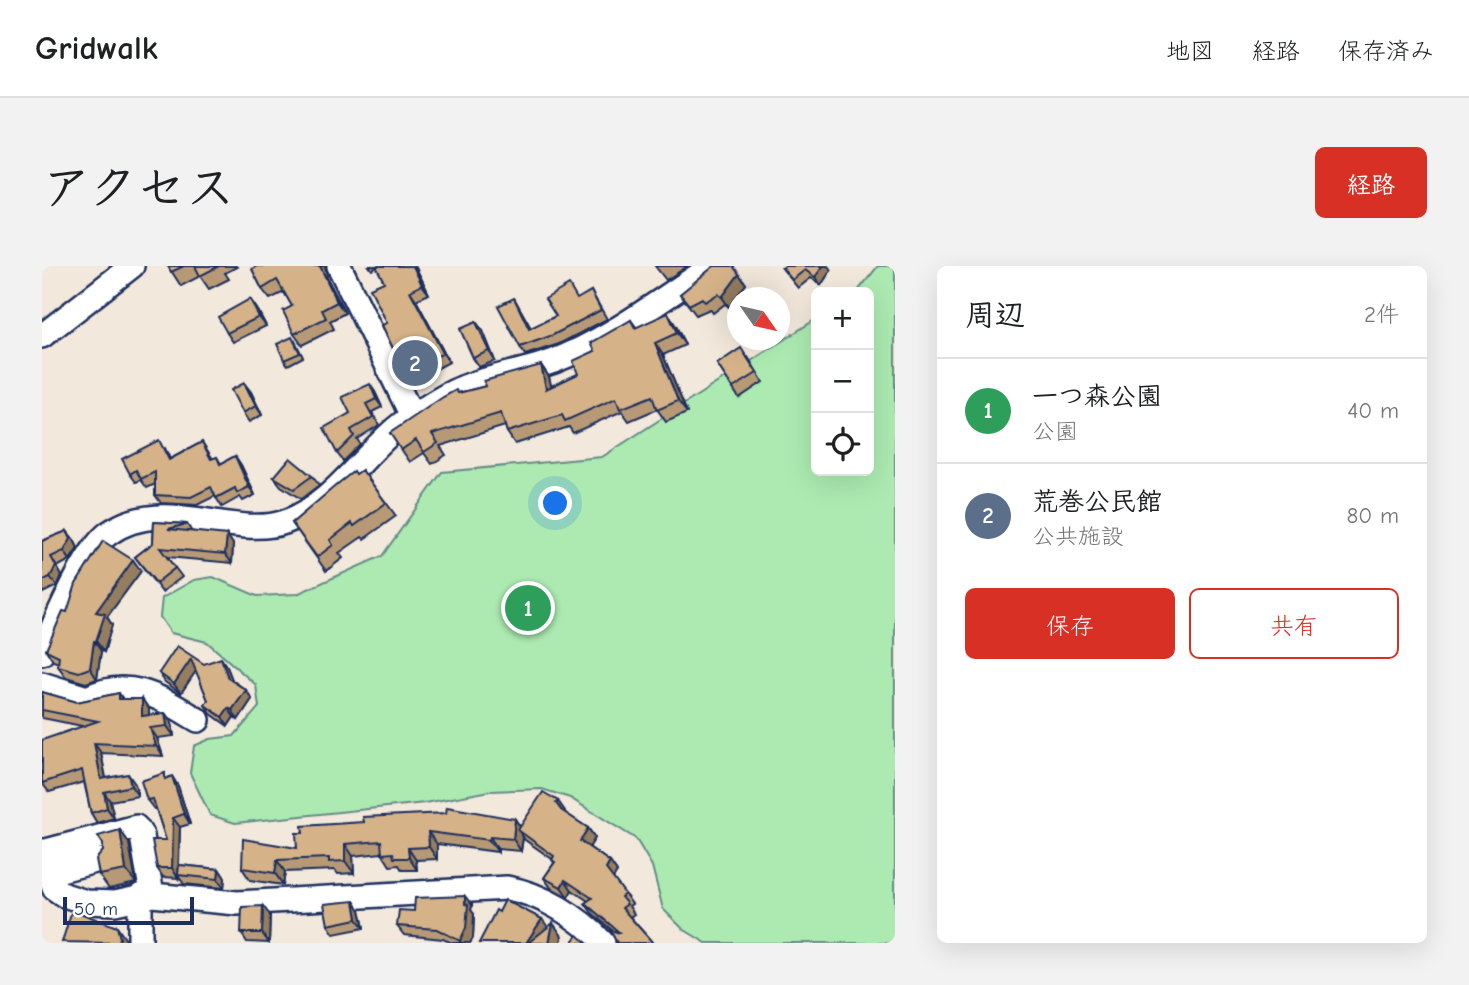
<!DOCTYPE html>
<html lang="ja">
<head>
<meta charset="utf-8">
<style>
  body { margin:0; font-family:"Comic Neue","Klee One",sans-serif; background:#f2f2f2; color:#202124 }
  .controls { position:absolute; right:21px; top:21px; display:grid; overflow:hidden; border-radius:10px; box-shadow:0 7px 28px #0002 }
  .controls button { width:63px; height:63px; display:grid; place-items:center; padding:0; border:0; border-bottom:2px solid #e0e0e0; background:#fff; color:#202124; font:35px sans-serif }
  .compass { position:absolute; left:685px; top:21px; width:63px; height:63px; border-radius:50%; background:#fff; box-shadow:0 7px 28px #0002; rotate:124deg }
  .scale { position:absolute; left:21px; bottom:18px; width:131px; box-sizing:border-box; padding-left:7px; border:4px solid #1b2f5e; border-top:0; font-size:19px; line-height:24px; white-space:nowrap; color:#1b2f5e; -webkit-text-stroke:5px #fff; paint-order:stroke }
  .you { position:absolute; left:514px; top:238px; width:24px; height:24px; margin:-18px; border:5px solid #fff; border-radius:50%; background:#1a73e8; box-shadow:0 0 0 10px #1a73e833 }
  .badge { display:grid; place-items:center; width:46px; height:46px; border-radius:50%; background:#d93025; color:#fff; font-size:23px; font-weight:700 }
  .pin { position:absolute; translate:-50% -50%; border:4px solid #fff; box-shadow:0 2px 7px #0006 }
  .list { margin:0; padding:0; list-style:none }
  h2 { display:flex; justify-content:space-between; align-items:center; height:91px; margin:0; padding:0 28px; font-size:30px }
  h2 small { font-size:23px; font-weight:400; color:#757577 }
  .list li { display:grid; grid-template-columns:46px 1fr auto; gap:21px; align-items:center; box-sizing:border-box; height:105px; padding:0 28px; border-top:2px solid #e0e0e0 }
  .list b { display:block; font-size:26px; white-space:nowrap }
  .list p { margin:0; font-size:23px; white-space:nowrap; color:#757577 }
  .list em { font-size:23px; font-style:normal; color:#757577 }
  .actions { display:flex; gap:14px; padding:21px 28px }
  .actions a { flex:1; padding:16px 0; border:2px solid #d93025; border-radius:10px; text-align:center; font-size:24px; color:#d93025 }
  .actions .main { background:#d93025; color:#fff }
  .icon { flex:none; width:38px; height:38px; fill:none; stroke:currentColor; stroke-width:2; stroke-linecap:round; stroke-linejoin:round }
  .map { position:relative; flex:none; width:853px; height:677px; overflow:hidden; border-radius:10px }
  header { display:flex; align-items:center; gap:42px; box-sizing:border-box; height:98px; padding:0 35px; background:#fff; border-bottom:2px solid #e0e0e0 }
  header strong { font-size:33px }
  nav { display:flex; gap:38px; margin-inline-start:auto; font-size:24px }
  .intro { display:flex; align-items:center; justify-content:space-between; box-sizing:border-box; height:168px; padding:0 42px }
  h1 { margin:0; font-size:49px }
  .button { padding:18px 32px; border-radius:10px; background:#d93025; color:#fff; font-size:24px; font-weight:700 }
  main { display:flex; gap:42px; padding:0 42px }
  aside { flex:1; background:#fff; border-radius:10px; box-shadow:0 7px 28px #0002 }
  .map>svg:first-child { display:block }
</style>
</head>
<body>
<header>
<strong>Gridwalk</strong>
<nav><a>地図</a><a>経路</a><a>保存済み</a></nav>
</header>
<div class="intro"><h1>アクセス</h1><a class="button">経路</a></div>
<main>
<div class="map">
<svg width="853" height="677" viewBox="0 0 853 677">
  <rect width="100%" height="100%" fill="#f2e8db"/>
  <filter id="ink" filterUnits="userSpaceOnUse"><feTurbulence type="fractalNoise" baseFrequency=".0143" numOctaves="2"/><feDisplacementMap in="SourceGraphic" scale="14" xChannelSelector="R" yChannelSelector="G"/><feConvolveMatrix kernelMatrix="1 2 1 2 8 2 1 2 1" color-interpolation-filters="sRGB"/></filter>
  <g filter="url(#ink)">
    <path fill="#aceab1" stroke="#648c88" stroke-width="2" d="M836,0H853V677H664L641,663L621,643L610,600L594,573L528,532L500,523L448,525L383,537L193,557L168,549L148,507L152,480L168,473L192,470L217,441L214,419L165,376L129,367L118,351L120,332L152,314L171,311L215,330L255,328L340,290L400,206L560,191L774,53V205H827V26H815Z"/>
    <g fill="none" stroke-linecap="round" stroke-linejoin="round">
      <defs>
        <g id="minor">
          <path d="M297,0L370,150"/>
          <path d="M0,70L90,0"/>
          <path d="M0,387C12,358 43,284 67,267C121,228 192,274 243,256C296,238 328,175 374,148C388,139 404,128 420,122C449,110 482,106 512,95C569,73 620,32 671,0"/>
          <path d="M0,418L45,432C87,410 119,432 156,454"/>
          <path d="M0,585L12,622L22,629L44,636L73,637L110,629L195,637L465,622C500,628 537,651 561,677"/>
          <path d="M0,586L94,561L100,570L110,629"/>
          <path d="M7,607L57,594"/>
          <path d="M98,630V677"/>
        </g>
      </defs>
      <use href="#minor" stroke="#1b2f5e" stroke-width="28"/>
      <use href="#minor" stroke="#fff" stroke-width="23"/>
    </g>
    <g fill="#b79974" stroke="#1b2f5e" stroke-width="2">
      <path d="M126,0H194L195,1L183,7L187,13L167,23L158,10L139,20Z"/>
      <path d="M327,0H373L387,28L374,34L407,96L369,117L363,108L345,57L342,16L335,1L330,4Z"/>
      <path d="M613,0H646L624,14Z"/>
      <path d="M691,0L704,18L687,41L683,38L671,47L668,43L654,49L638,28Z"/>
      <path d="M740,2L789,4L779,19L769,12L756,22Z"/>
      <path d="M210,3L286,14L303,47L288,55L292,63L260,79L252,68L250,40L242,26L228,33L220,23Z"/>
      <path d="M549,25L565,53L517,78L483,89L478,81L472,32L477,41L489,62L514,50L536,33Z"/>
      <path d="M208,33L215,43L224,60L191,76L185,67Z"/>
      <path d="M589,54L595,62L634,60L643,79L621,89L645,147L624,156L615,143L587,155L580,145L531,167L527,161L473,178L465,166L463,160L398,180L404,189L390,198L382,187L368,196L348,167L416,127L444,120L499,99L507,111L509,120L536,108L553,85Z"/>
      <path d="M434,56L441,65L453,95L437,101L431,92Z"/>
      <path d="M253,75L261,91L246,99L242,94Z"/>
      <path d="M706,91L721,116L697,132L675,98Z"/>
      <path d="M202,117L209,126L220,149L207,156L201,147Z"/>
      <path d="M333,126L340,141L330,146L337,159L315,173L318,178L301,195L295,187L308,147Z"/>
      <path d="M160,176L171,193L175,191L179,198L193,190L199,199L213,229L201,235L198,231L180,241L173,230L155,239L119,237L113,229V218L105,222L99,214L94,216L88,208L123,182L128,193Z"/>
      <path d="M320,204L354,250L322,273L320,271L297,287L301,292L284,305L250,257Z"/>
      <path d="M270,210L277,219L259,233L239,220L232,211Z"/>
      <path d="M112,256L145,258L150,266L191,278L190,297L125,291L140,311L120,326L93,291L111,277Z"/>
      <path d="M25,265L32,274L36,282L28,294L15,301L20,310L15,320L1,327L0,275Z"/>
      <path d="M91,294L99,305L65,351L70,359L62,386L59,385L55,413L44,417L24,411L16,400L17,397L11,395L4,384L25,346Z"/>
      <path d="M162,398L185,401L190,414L204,424L210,433L196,454L192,451L186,460L169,448L163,439L166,434L154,404L139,427L123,416L117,407Z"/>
      <path d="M0,426L35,436L77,427L81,433H100L107,443V449L123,447L130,457L132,470L115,472L121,490L59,487L64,512L93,518L96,530L68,535L72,552L55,557L49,547L42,516L7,526L0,517L40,460L0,452Z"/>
      <path d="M126,512L136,520L148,558L138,561L137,599L177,603L183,612L182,622L142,618L136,610V612L121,611L115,602L124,574L114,543H112L105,534Z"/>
      <path d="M516,535L522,546L546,562L553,572L547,581L568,596L575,606L571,612L590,638L587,640L592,648L588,651L611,677L571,665L550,647L543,637L546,635L530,624L526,631L509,622L502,612L512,597L510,593L483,574L481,571L479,585L456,583V586L395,578V593L374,594L375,604H360L357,599L348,600L340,587L311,590L312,607L296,608L293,604L243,606L241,619L208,614L200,602L255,582L473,553L478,561Z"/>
      <path d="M78,564L87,577L94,617L67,623L57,609Z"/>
      <path d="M430,639L429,644L432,648L431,672L428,677H410L401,673L362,669L355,660L372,645Z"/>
      <path d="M318,644L322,662L292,668L286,659Z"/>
      <path d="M228,649L227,677L205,676L199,667Z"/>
    </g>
    <g fill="#957d5e" stroke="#1b2f5e" stroke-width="2">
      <path d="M278,0H283L286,14L303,47L295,36Z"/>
      <path d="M371,0H373L387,28L380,19Z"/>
      <path d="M781,0H786L789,4L779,19L773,11Z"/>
      <path d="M697,8L704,18L687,41L680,31Z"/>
      <path d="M368,25L374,34L407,96L401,87Z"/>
      <path d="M472,32L477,41L493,71L487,63Z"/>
      <path d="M208,33L215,43L224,60L217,51Z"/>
      <path d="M626,47L634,60L643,79L635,67Z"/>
      <path d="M434,56L441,65L453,95L447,85Z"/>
      <path d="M613,77L621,89L645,147L636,135Z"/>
      <path d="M499,99L507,111L513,135L504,123Z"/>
      <path d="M202,117L209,126L220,149L214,140Z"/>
      <path d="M328,118L333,126L340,141L334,133Z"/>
      <path d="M193,190L199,199L213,229L207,221Z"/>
      <path d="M25,265L32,274L36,282L28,294L22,285Z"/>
      <path d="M185,269L191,278L190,297L183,288Z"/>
      <path d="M9,291L20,310L15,320L8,311Z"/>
      <path d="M91,294L99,305L65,351L70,359L62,386L54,375V346Z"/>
      <path d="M52,375L59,385L55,413L48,402Z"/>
      <path d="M179,392L185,401L193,421L186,412Z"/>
      <path d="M149,393L156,402L139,427L132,418Z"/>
      <path d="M204,424L210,433L196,454L190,444Z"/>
      <path d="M100,433L107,443V460L100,450Z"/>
      <path d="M186,442L192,451L186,460L180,451Z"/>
      <path d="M123,447L130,457L132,470L125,460Z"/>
      <path d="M108,462L115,472L121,490L114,480Z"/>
      <path d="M52,477L59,487L66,523L59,513Z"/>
      <path d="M86,508L93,518L96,530L89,520Z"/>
      <path d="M130,510L136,520L148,558L142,548Z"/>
      <path d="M62,526L68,535L72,552L65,542Z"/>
      <path d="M516,535L523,545L521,547L514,537Z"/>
      <path d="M131,552L138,561L136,612L130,602Z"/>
      <path d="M473,553L481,565L476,564L481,571L479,585L471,573Z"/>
      <path d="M546,562L553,572L545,585L538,575Z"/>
      <path d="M78,564L87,577L94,617L84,604Z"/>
      <path d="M386,566L395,578V593L387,581Z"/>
      <path d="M448,571L456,583V586L447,574Z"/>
      <path d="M303,578L311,590L312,607L303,595Z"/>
      <path d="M366,582L374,594L375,604L367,592Z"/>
      <path d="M235,594L243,606L241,619L233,607Z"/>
      <path d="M568,596L575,606L571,613L564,603Z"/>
      <path d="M177,603L183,612L182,622L176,613Z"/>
      <path d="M523,614L530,624L526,631L519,621Z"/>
      <path d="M423,630L430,639L429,644L432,648L431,672L428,677H419L418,675Z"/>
      <path d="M312,635L318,644L322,662L315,653Z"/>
      <path d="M221,640L228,649L227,677L220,667Z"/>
      <path d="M500,653L506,661L496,677H484Z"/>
      <path d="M511,657L520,670L519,677H507Z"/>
      <path d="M75,661L84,674L85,677H76Z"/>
    </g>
    <g fill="#d5b287" stroke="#1b2f5e" stroke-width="2">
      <path d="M126,0H142L129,6Z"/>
      <path d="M153,0H177L158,10Z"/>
      <path d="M215,0H278L295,36L280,44L284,52L252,68L241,45L250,40L235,14L220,23L210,3Z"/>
      <path d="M334,0H371L380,19L368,25L401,87L363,108L340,59L345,57L328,22L342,16Z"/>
      <path d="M672,0H691L697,8L680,31L676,28L663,36L660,32L647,39L638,28Z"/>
      <path d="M743,0H781L773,11L763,4L750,14L740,2Z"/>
      <path d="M527,19L535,33L549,25L559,44L511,69L478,81L456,40L472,32L487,63L514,50L503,33Z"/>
      <path d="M208,33L217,51L185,67L176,51Z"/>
      <path d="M626,47L635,67L613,77L636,135L615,144L610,130L578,143L574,132L523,155L520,149L465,166L459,147L390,168L396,177L382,186L374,174L359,184L348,167L401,131L414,124L416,127L444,120L442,115L499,99L504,123L536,108L531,95L553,85L549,77L589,54L593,62Z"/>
      <path d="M434,56L447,85L431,92L418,63Z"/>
      <path d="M250,71L258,87L242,94L235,78Z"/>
      <path d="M699,82L715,107L691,122L675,98Z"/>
      <path d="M202,117L214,140L201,147L189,124Z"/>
      <path d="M328,118L334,133L324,138L331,151L309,164L312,170L295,187L282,162L308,147L300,131Z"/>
      <path d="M117,174L127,194L160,176L169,193L175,191L178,198L193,190L207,221L195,227L193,222L174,232L169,221L149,231L113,229V206L99,213L94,204L88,208L80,193Z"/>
      <path d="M248,192L270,210L252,223L232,211Z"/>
      <path d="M320,204L344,237L312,260L310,257L288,274L291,279L275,291L250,257L298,216L312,205L314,208Z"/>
      <path d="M112,256L145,258L126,263L185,269L183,288L118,282L133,302L114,317L93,291L111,277Z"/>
      <path d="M25,265L29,273L22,285L9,291L14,300L8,311L0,315V275Z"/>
      <path d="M61,275L91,294L54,346L63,348L54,375H52L48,402L37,406L16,400L17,390L4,384L21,345L25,346L34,318Z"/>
      <path d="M135,380L162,398L179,392L186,412L204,424L190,444L186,442L180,451L163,439L166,434L149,393L132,418L117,407Z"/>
      <path d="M0,426L35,436L77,427V433H100V450L123,447L125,460L108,462L114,480L52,477L59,513L86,508L89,520L62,526L65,542L49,547L40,504L0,517V474L56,455L0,444Z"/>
      <path d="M123,507V513L130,510L142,548L131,552L130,602H115L110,574H124L111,533L105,534L99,515Z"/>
      <path d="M501,526L516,535L514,537L519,544L546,562L538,575L568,596L564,603L583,628L579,631L585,638L580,642L611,677H575L568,664L578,667L543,637L550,632L523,614L519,621L502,612L513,596L510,594L512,590L476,564Z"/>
      <path d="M405,541L473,553L471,573L448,571L447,574L386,566L387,581L366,582L367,592H352L351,587L340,588L339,575L303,578V595L287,596V592L235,594L233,607L200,602L201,573L255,582L254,567H261L260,560L322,556L321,551L404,547Z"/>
      <path d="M78,564L84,604L57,609L54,593L61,585V578L56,570Z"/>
      <path d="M137,599L177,603L176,613L136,609Z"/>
      <path d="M423,630V638L426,639L424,662L418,675L395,663L355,660L357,644L372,645L373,632Z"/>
      <path d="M463,634L500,653L484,677H437L454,644L457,646Z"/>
      <path d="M312,635L315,653L286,659L282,638Z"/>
      <path d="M221,640L220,667H199L200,641Z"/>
      <path d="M30,644L75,661L78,672L76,677L20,676Z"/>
      <path d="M511,657L507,677H486Z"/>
      <path d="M536,669L545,677H530Z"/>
    </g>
  </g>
</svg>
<div class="controls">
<button>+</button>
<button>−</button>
<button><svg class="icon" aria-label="locate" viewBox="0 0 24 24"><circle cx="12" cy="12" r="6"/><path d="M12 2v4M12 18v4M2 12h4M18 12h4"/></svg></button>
</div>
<svg class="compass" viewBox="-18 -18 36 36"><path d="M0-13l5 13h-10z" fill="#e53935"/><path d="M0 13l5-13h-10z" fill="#757577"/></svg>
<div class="scale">50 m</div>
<div class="you"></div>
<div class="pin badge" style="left:486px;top:342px;background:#2e9e5b">1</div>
<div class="pin badge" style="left:373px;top:97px;background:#5c6f8a">2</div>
</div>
<aside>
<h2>周辺<small>2件</small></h2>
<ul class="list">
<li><span class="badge" style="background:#2e9e5b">1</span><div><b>一つ森公園</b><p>公園</p></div><em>40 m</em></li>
<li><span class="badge" style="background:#5c6f8a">2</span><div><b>荒巻公民館</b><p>公共施設</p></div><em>80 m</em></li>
</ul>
<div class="actions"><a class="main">保存</a><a>共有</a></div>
</aside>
</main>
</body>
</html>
